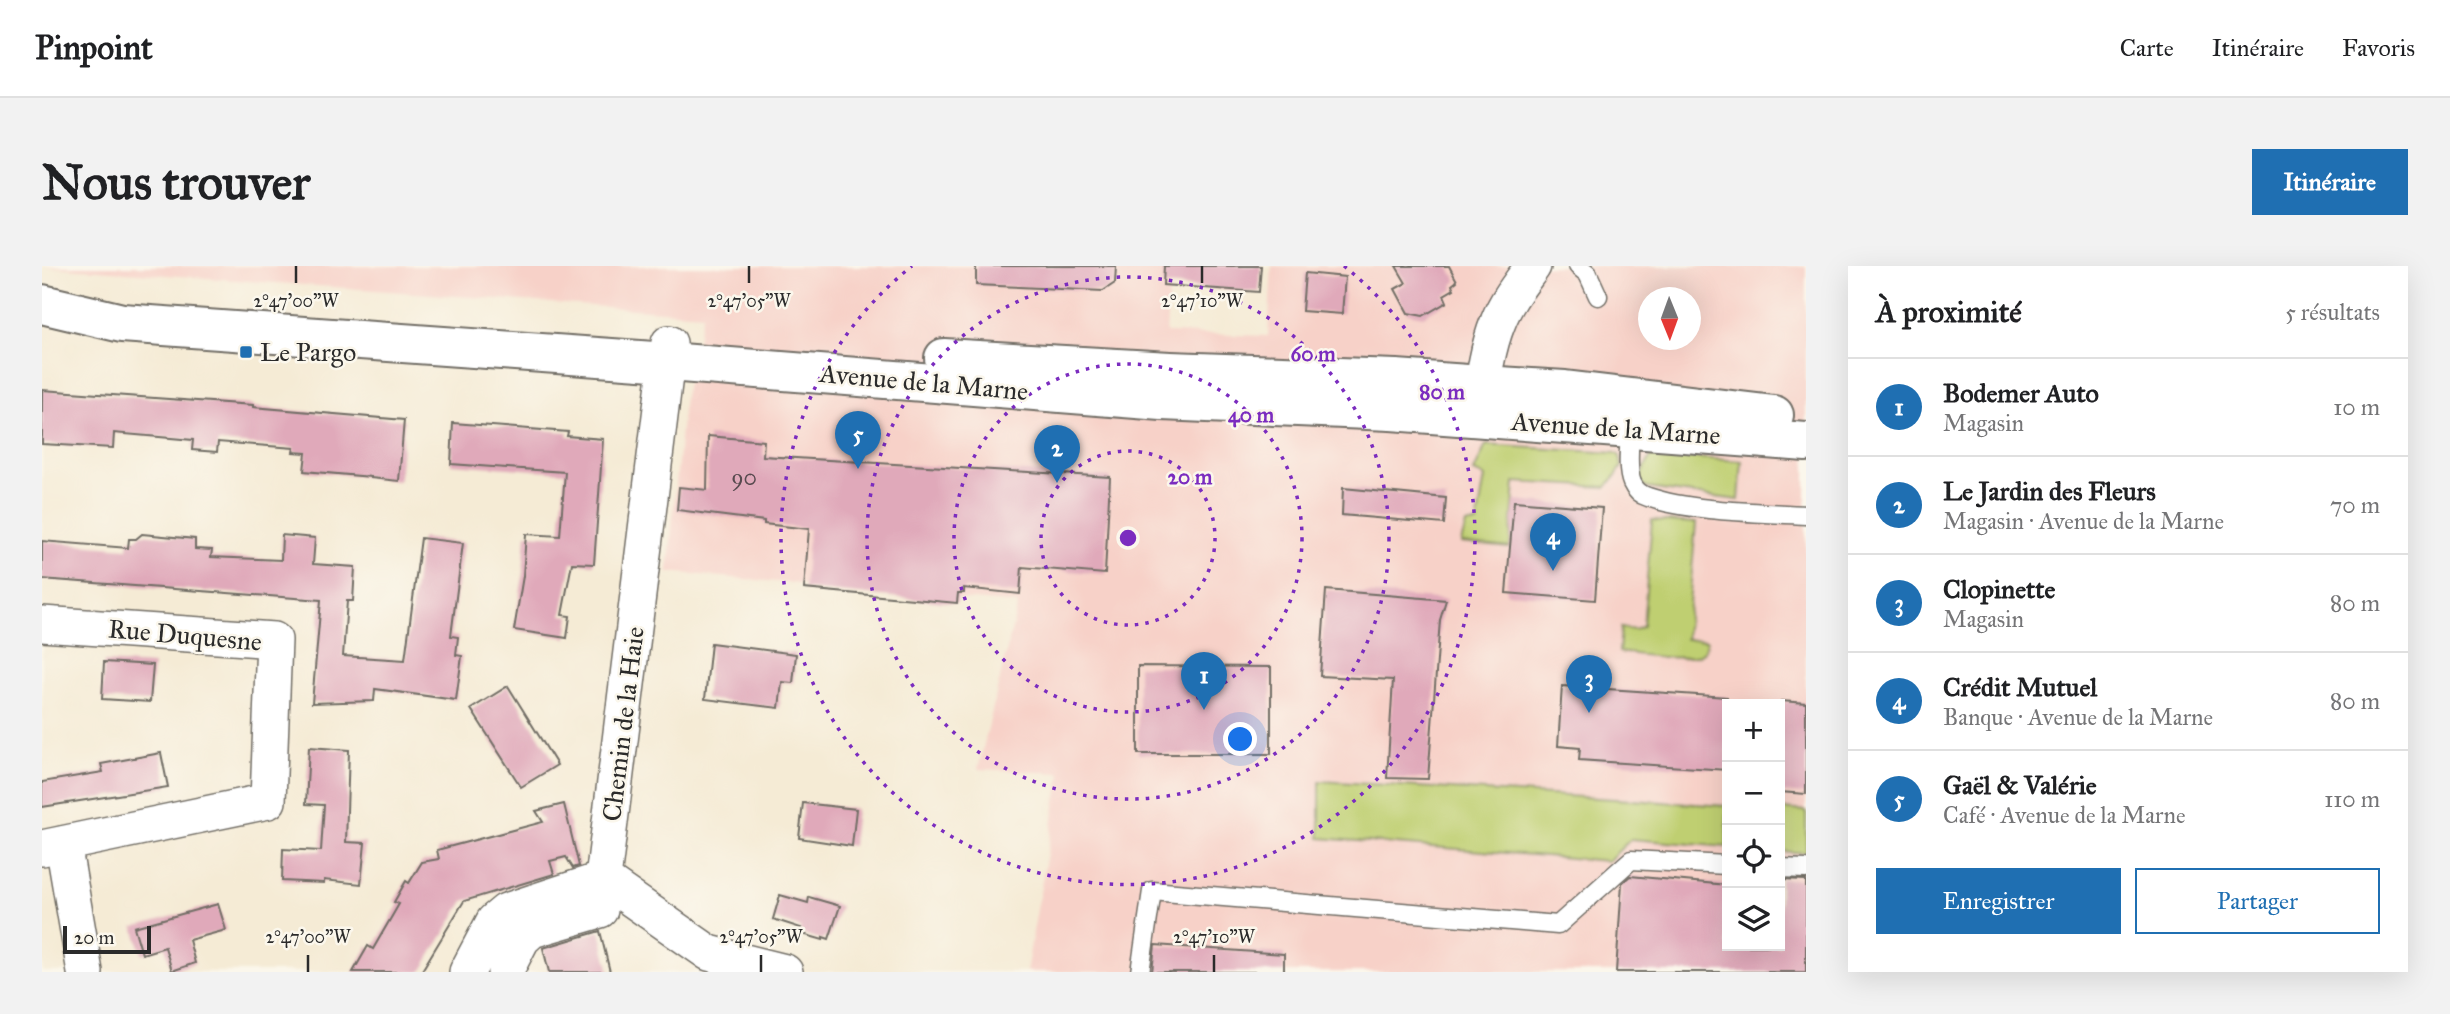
<!DOCTYPE html>
<html lang="fr">
<head>
<meta charset="utf-8">
<style>
  body { margin:0; font-family:"IM FELL Great Primer",serif; background:#f2f2f2; color:#202124 }
  .controls { position:absolute; right:21px; bottom:21px; display:grid; overflow:hidden; border-radius:0px; box-shadow:0 7px 28px #0002 }
  .controls button { width:63px; height:63px; display:grid; place-items:center; padding:0; border:0; border-bottom:2px solid #e0e0e0; background:#fff; color:#202124; font:35px sans-serif }
  .compass { position:absolute; left:1596px; top:21px; width:63px; height:63px; border-radius:50%; background:#fff; box-shadow:0 7px 28px #0002; rotate:179deg }
  .scale { position:absolute; left:21px; bottom:18px; width:88px; box-sizing:border-box; padding-left:7px; border:4px solid #2b2b2b; border-top:0; font-size:19px; line-height:24px; white-space:nowrap; color:#2b2b2b; -webkit-text-stroke:5px #fbf7ec; paint-order:stroke }
  .you { position:absolute; left:1199px; top:474px; width:24px; height:24px; margin:-18px; border:5px solid #fff; border-radius:50%; background:#1a73e8; box-shadow:0 0 0 10px #1a73e833 }
  .badge { display:grid; place-items:center; width:46px; height:46px; border-radius:50%; background:#1f6fb2; color:#fff; font-size:23px; font-weight:700 }
  .pin { position:absolute; translate:-50% -58px; filter:drop-shadow(0 2px 4px #0008) }
  .pin::after { content:''; position:absolute; top:37px; width:24px; height:21px; background:inherit; clip-path:polygon(0 0,100% 0,50% 100%) }
  .list { margin:0; padding:0; list-style:none }
  h2 { display:flex; justify-content:space-between; align-items:center; height:91px; margin:0; padding:0 28px; font-size:30px }
  h2 small { font-size:23px; font-weight:400; color:#757577 }
  .list li { display:grid; grid-template-columns:46px 1fr auto; gap:21px; align-items:center; box-sizing:border-box; height:98px; padding:0 28px; border-top:2px solid #e0e0e0 }
  .list b { display:block; font-size:26px; white-space:nowrap }
  .list p { margin:0; font-size:23px; white-space:nowrap; color:#757577 }
  .list em { font-size:23px; font-style:normal; color:#757577 }
  .actions { display:flex; gap:14px; padding:21px 28px }
  .actions a { flex:1; padding:16px 0; border:2px solid #1f6fb2; border-radius:0px; text-align:center; font-size:24px; color:#1f6fb2 }
  .actions .main { background:#1f6fb2; color:#fff }
  .icon { flex:none; width:38px; height:38px; fill:none; stroke:currentColor; stroke-width:2; stroke-linecap:round; stroke-linejoin:round }
  .map { position:relative; flex:none; width:1764px; height:706px; overflow:hidden; border-radius:0px }
  header { display:flex; align-items:center; gap:42px; box-sizing:border-box; height:98px; padding:0 35px; background:#fff; border-bottom:2px solid #e0e0e0 }
  header strong { font-size:33px }
  nav { display:flex; gap:38px; margin-inline-start:auto; font-size:24px }
  .intro { display:flex; align-items:center; justify-content:space-between; box-sizing:border-box; height:168px; padding:0 42px }
  h1 { margin:0; font-size:49px }
  .button { padding:18px 32px; border-radius:0px; background:#1f6fb2; color:#fff; font-size:24px; font-weight:700 }
  main { display:flex; gap:42px; padding:0 42px }
  aside { flex:1; background:#fff; border-radius:0px; box-shadow:0 7px 28px #0002 }
  .map>svg:first-child { display:block }
</style>
</head>
<body>
<header>
<strong>Pinpoint</strong>
<nav><a>Carte</a><a>Itinéraire</a><a>Favoris</a></nav>
</header>
<div class="intro"><h1>Nous trouver</h1><a class="button">Itinéraire</a></div>
<main>
<div class="map">
<svg width="1764" height="706" viewBox="0 0 1764 706">
  <rect width="100%" height="100%" fill="#fbf7ec"/>
  <filter id="ink" filterUnits="userSpaceOnUse"><feTurbulence type="fractalNoise" baseFrequency=".0143" numOctaves="2"/><feDisplacementMap in="SourceGraphic" scale="14" xChannelSelector="R" yChannelSelector="G"/><feConvolveMatrix kernelMatrix="1 2 1 2 8 2 1 2 1" color-interpolation-filters="sRGB"/></filter>
  <filter id="wash" filterUnits="userSpaceOnUse"><feTurbulence type="fractalNoise" baseFrequency=".00686" numOctaves="4" result="noise"/><feDisplacementMap in="SourceGraphic" scale="28" xChannelSelector="R" yChannelSelector="G"/><feGaussianBlur stdDeviation="1.57" result="paint"/><feColorMatrix in="noise" values="0 0 0 0 0 0 0 0 0 0 0 0 0 0 0 0 0 1.4 0 .05"/><feComposite in="paint" operator="in"/></filter>
  <g filter="url(#wash)">
    <rect width="100%" height="100%" fill="#f5ebd5"/>
    <path fill="#f7d1c8" fill-rule="evenodd" d="M0,0H1128L1124,67L1226,70L1230,0H1764V706H984L1019,507L936,503L976,338L626,306L642,130L661,48ZM1606,32H1648V74H1606ZM1685,438H1738V680H1685Z"/>
    <g fill="#bfcf71" stroke="#757d4e" stroke-width="2">
      <path d="M1444,179L1574,187L1578,190L1580,201L1565,221L1473,216L1468,282L1419,277L1424,258H1435L1443,211L1432,206Z"/>
      <path d="M1610,189L1700,195L1697,234L1605,222L1600,218L1597,212Z"/>
      <path d="M1610,254L1654,257L1644,373L1665,374C1665,378 1664,382 1662,385C1651,398 1594,388 1577,386L1579,362L1593,364L1601,360Z"/>
      <path d="M1278,515L1685,540V581L1589,573L1566,595L1278,572Z"/>
      <path d="M1738,543L1764,545V587L1738,585Z"/>
    </g>
    <g id="blocks">
      <g fill="#e0a9ba">
        <path d="M934,0H1074L1073,17L1061,25L934,19Z"/>
        <path d="M1122,0H1219L1217,26L1121,19Z"/>
        <path d="M1354,0H1407L1415,15L1410,19L1412,23L1402,29L1405,36L1381,50L1366,47L1353,23L1364,17Z"/>
        <path d="M1263,7L1303,11L1300,48L1260,45Z"/>
        <path d="M0,124L211,139V141L362,154L357,215L329,212V211L262,205L264,187L251,186L252,182L176,176L175,186L150,184L151,174L72,167L71,182L0,178Z"/>
        <path d="M411,157L526,166L525,170L561,173L552,298L530,297L520,349L528,350L525,372L472,364L481,310L484,268L518,270L523,206L409,198Z"/>
        <path d="M666,170L722,175L721,190L1068,211L1063,308L980,301L978,328L922,322V327H916L915,337L762,323L767,263L722,258V255L635,244L637,221L665,224Z"/>
        <path d="M1301,222L1404,232L1402,258L1300,249Z"/>
        <path d="M1472,235L1560,242L1553,334L1464,327Z"/>
        <path d="M100,268L153,273V283L170,284L169,291L239,294L240,269L273,272L271,298L313,301L311,335H305L301,390L363,394L379,272L421,277L409,370L416,371L414,389L420,390L414,434L333,423L332,435L270,437L279,334L0,313V275L86,282L87,273H94Z"/>
        <path d="M1284,324L1404,334L1398,354L1386,513L1345,512L1351,414L1278,410Z"/>
        <path d="M669,377L754,388L751,417L740,416L737,442L663,433Z"/>
        <path d="M62,396L111,399L108,436L60,433Z"/>
        <path d="M1096,400L1229,401V488H1096Z"/>
        <path d="M466,420L515,499L479,521L429,443Z"/>
        <path d="M1520,420L1685,431V504L1537,494L1538,482L1516,480Z"/>
        <path d="M1739,435L1764,437V528L1738,526Z"/>
        <path d="M267,481L307,484L304,576L323,577L319,618L282,614V617L240,615L241,583L279,585L282,539L264,538Z"/>
        <path d="M119,487L126,521L0,541V516L61,506L59,498Z"/>
        <path d="M761,537L814,543L810,580L757,572Z"/>
        <path d="M522,538L537,600L531,602L524,591L508,595L512,608L422,635L379,706H311L326,680L331,683L357,638L352,636L364,615L367,617L380,596L397,593L395,584L501,556L494,545Z"/>
        <path d="M1588,610L1685,619V680H1738V613L1764,614V706H1574L1580,617Z"/>
        <path d="M738,629L766,637L767,631L798,640L787,673L781,671V674L757,667L759,662L731,653Z"/>
        <path d="M176,638L184,664L147,674L153,697L130,705L123,681L100,688L92,661Z"/>
        <path d="M558,665L568,706H507L501,682Z"/>
        <path d="M1113,679L1242,688V706H1110Z"/>
      </g>
    </g>
  </g>
  <g filter="url(#ink)">
    <use href="#blocks" fill-opacity="0" stroke="#726e66" stroke-width="2"/>
    <g fill="none" stroke-linecap="round" stroke-linejoin="round">
      <defs>
        <g id="lane">
          <path d="M1536,0L1546,8L1556,30"/>
          <path d="M1588,162C1588,178 1584,203 1590,217C1593,224 1599,229 1606,231C1650,246 1717,246 1764,249"/>
          <path d="M1738,602L1764,603"/>
          <path d="M1098,706L1110,625L1516,659L1589,594L1685,599"/>
        </g>
        <g id="street">
          <path d="M627,77L561,613L667,687L743,706"/>
          <path d="M1438,148C1440,120 1445,83 1456,56C1464,35 1478,18 1491,0"/>
          <path d="M0,358L232,374L226,535L0,582"/>
          <path d="M21,578L43,706"/>
          <path d="M425,706L452,655L464,645L561,613"/>
          <path d="M463,706L480,673L490,664L558,644L557,615"/>
        </g>
        <g id="secondary">
          <path d="M0,38L80,57L626,96L1120,135L1349,145L1764,176"/>
          <path d="M902,92L1128,105L1354,113L1440,119L1523,124L1732,149"/>
        </g>
      </defs>
      <use href="#lane" stroke="#726e66" stroke-width="21"/>
      <use href="#street" stroke="#726e66" stroke-width="38"/>
      <use href="#secondary" stroke="#726e66" stroke-width="42"/>
      <use href="#lane" stroke="#fff" stroke-width="18"/>
      <use href="#street" stroke="#fff" stroke-width="35"/>
      <use href="#secondary" stroke="#fff" stroke-width="38"/>
    </g>
  </g>
  <path fill="none" stroke="#2b2b2b" stroke-width="2.5" d="M254,0V17M707,0V17M1160,0V17M266,689V706M719,689V706M1172,689V706"/>
  <g fill="none" stroke="#7b2cbf" stroke-width="3.5" stroke-dasharray="3.5 7">
    <circle cx="1086" cy="272" r="87"/>
    <circle cx="1086" cy="272" r="174"/>
    <circle cx="1086" cy="272" r="261"/>
    <path d="M1302 0A347 347 0 1 1 870 0"/>
  </g>
  <rect fill="#1f6fb2" stroke="#fbf7ec" stroke-width="2.5" x="197" y="79" width="14" height="14" rx="3.5"/>
  <g text-anchor="middle" dominant-baseline="central" stroke-width="5" stroke-linejoin="round" paint-order="stroke">
    <g font-size="23" fill="#584a4f">
      <text x="702" y="211">90</text>
    </g>
    <g font-size="26" fill="#2b2b2b" stroke="#fbf7ec" text-anchor="start">
      <text x="218" y="86">Le Pargo</text>
    </g>
    <g font-size="26" fill="#2b2b2b" stroke="#fbf7ec">
      <text transform="translate(882 116) rotate(5)">Avenue de la Marne</text>
      <text transform="translate(1574 162) rotate(4)">Avenue de la Marne</text>
      <text transform="translate(143 369) rotate(5)">Rue Duquesne</text>
      <text transform="translate(581 458) rotate(-83)">Chemin de la Haie</text>
    </g>
  </g>
  <g font-size="18" text-anchor="middle" fill="#2b2b2b" stroke="#fbf7ec" stroke-width="5" stroke-linejoin="round" paint-order="stroke">
    <text x="254" y="41">2°47'00"W</text>
    <text x="707" y="41">2°47'05"W</text>
    <text x="1160" y="41">2°47'10"W</text>
    <text x="266" y="677">2°47'00"W</text>
    <text x="719" y="677">2°47'05"W</text>
    <text x="1172" y="677">2°47'10"W</text>
  </g>
  <circle cx="1086" cy="272" r="10" fill="#7b2cbf" stroke="#fbf7ec" stroke-width="3.5"/>
  <g font-size="21" text-anchor="middle" font-weight="bold" fill="#7b2cbf" stroke="#fbf7ec" stroke-width="5" stroke-linejoin="round" paint-order="stroke">
    <text x="1271" y="95">60 m</text>
    <text x="1400" y="133">80 m</text>
    <text x="1209" y="156">40 m</text>
    <text x="1148" y="218">20 m</text>
  </g>
</svg>
<div class="controls">
<button>+</button>
<button>−</button>
<button><svg class="icon" aria-label="locate" viewBox="0 0 24 24"><circle cx="12" cy="12" r="6"/><path d="M12 2v4M12 18v4M2 12h4M18 12h4"/></svg></button>
<button><svg class="icon" aria-label="layers" viewBox="0 0 24 24"><path d="M12 4l9 5-9 5-9-5zM3 14l9 5 9-5"/></svg></button>
</div>
<svg class="compass" viewBox="-18 -18 36 36"><path d="M0-13l5 13h-10z" fill="#e53935"/><path d="M0 13l5-13h-10z" fill="#757577"/></svg>
<div class="scale">20 m</div>
<div class="you"></div>
<div class="pin badge" style="left:1162px;top:444px">1</div>
<div class="pin badge" style="left:1015px;top:217px">2</div>
<div class="pin badge" style="left:1547px;top:447px">3</div>
<div class="pin badge" style="left:1511px;top:305px">4</div>
<div class="pin badge" style="left:816px;top:203px">5</div>
</div>
<aside>
<h2>À proximité<small>5 résultats</small></h2>
<ul class="list">
<li><span class="badge">1</span><div><b>Bodemer Auto</b><p>Magasin</p></div><em>10 m</em></li>
<li><span class="badge">2</span><div><b>Le Jardin des Fleurs</b><p>Magasin · Avenue de la Marne</p></div><em>70 m</em></li>
<li><span class="badge">3</span><div><b>Clopinette</b><p>Magasin</p></div><em>80 m</em></li>
<li><span class="badge">4</span><div><b>Crédit Mutuel</b><p>Banque · Avenue de la Marne</p></div><em>80 m</em></li>
<li><span class="badge">5</span><div><b>Gaël &amp; Valérie</b><p>Café · Avenue de la Marne</p></div><em>110 m</em></li>
</ul>
<div class="actions"><a class="main">Enregistrer</a><a>Partager</a></div>
</aside>
</main>
</body>
</html>
